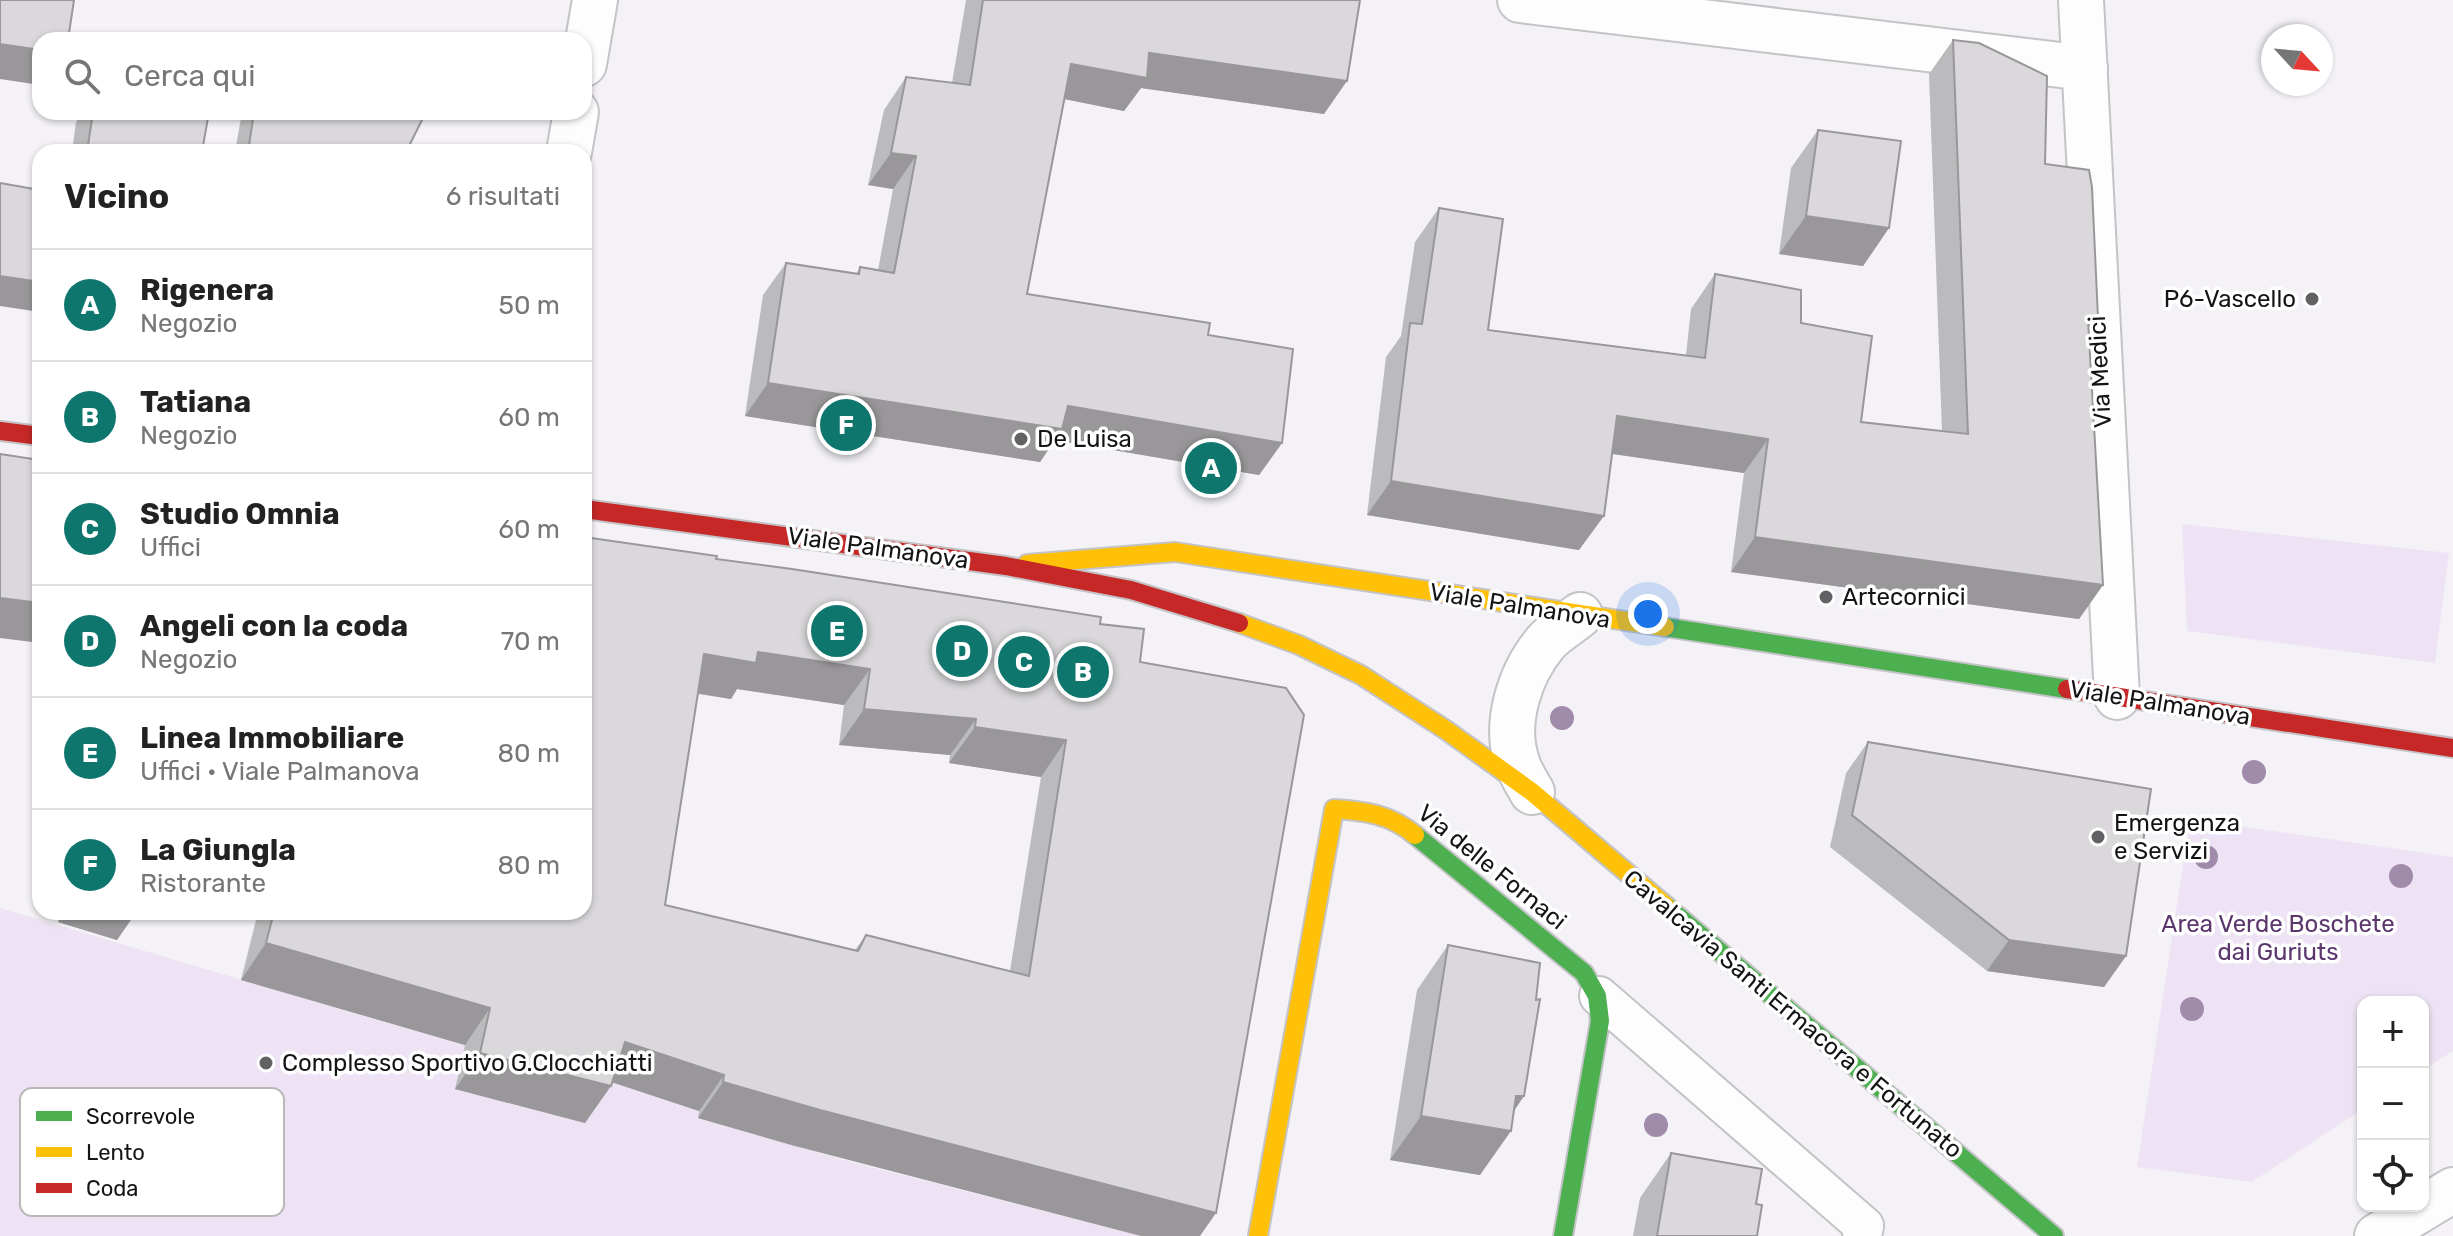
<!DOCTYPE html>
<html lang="it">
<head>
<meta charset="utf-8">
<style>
  body { margin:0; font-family:Rubik,sans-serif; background:#f2f2f2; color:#222 }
  .controls { position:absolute; right:24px; bottom:24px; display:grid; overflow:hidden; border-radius:16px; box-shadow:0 2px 6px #0004 }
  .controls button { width:72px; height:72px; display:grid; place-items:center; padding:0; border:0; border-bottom:2px solid #e0e0e0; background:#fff; color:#222; font:40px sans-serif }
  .compass { position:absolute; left:2261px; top:24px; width:72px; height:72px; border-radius:50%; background:#fff; box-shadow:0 2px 6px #0004; rotate:116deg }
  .you { position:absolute; left:1648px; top:614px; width:28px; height:28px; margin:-20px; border:6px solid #fff; border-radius:50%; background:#1a73e8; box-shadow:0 0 0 12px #1a73e833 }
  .badge { display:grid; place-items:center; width:52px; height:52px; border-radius:50%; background:#0f766e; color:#fff; font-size:26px; font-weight:700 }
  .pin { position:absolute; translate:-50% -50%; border:4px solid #fff; box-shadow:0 2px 8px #0006 }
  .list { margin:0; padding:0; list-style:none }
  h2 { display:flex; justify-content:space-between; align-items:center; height:104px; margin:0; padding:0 32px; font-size:34px }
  h2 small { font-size:26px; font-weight:400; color:#767676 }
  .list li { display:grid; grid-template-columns:52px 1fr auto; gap:24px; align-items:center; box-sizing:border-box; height:112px; padding:0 32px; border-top:2px solid #e0e0e0 }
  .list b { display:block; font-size:30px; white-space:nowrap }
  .list p { margin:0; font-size:26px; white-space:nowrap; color:#767676 }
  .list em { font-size:26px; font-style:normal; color:#767676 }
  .icon { flex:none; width:44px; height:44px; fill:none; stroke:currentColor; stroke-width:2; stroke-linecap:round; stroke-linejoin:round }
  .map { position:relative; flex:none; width:2453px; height:1236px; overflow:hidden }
  .search { position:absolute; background:#fff; box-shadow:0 2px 6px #0004; left:32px; top:32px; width:560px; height:88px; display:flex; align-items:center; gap:20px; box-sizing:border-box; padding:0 28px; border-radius:24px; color:#767676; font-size:30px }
  .panel { position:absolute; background:#fff; box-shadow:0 2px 6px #0004; left:32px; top:144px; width:560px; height:776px; border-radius:24px }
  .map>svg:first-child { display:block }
</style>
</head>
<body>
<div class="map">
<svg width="2453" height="1236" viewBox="0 0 2453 1236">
  <rect width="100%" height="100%" fill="#f4f2f6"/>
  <g fill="#ede3f4">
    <path d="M2182,524L2449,553L2435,663L2187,631Z"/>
    <path d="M2190,819L2453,857V1051L2423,1070V1002H2363V1109L2252,1182L2137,1167Z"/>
    <path d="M0,908L397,1026L617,1084L699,1111L698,1118L851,1162L1142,1236H0Z"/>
  </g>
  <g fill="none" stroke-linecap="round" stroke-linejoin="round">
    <defs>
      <path id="lane" d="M1599,996L1864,1226L1862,1236"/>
      <g id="street">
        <path d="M1520,0L2085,68"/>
        <path d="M2081,0L2117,697"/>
        <path d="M584,64L595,0"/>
        <path d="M569,152L576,112"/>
        <path d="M1532,792C1527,783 1521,774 1518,765C1503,725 1519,674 1546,642C1555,632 1569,624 1580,615"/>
        <path d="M2377,1236L2453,1190"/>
      </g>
      <g id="fast">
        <path d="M1665,627L2067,689"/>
        <path d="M1415,835L1584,973L1597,996L1600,1021L1563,1236"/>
        <path d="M1665,905L2054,1236"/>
      </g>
      <g id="slow">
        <path d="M1027,564L1175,552L1665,627"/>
        <path d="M1239,623L1299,645L1361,675L1446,730L1532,792L1665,905"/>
        <path d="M1258,1236L1334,809C1365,811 1390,814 1415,835"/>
      </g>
      <g id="jam">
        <path d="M0,431L40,436"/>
        <path d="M584,509L1006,566L1131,590L1239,623"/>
        <path d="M2067,689L2453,748"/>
      </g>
    </defs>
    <use href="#lane" stroke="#c4c3c5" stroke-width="42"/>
    <use href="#street" stroke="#c4c3c5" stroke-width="48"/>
    <use href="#fast" stroke="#c4c3c5" stroke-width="22"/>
    <use href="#slow" stroke="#c4c3c5" stroke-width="22"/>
    <use href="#jam" stroke="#c4c3c5" stroke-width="22"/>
    <use href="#lane" stroke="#fdfdfe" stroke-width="38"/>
    <use href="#street" stroke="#fdfdfe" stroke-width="44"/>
    <use href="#fast" stroke="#4caf50" stroke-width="18"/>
    <use href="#slow" stroke="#ffc107" stroke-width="18"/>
    <use href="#jam" stroke="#c62828" stroke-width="18"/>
  </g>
  <g fill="#a08bab">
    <circle cx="1562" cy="718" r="12"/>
    <circle cx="2254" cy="772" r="12"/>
    <circle cx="2206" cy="857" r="12"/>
    <circle cx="2401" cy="876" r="12"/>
    <circle cx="2192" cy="1009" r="12"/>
    <circle cx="1656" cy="1125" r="12"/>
  </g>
  <g fill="#bbbabc" fill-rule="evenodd">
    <path d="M966,0H1360L1324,114L1141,88L1124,111L1065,99L1027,294L1208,335L1282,443L1259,475L1055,440L1040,462L745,416L763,295L786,263L856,274L860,267L878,270L893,189L868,185L884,110L906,77L952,83Z"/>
    <path d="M1953,40L2045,164L2088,332L2103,585L2079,619L1731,572L1744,473L1612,454L1579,550L1367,515L1386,357L1401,336L1415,242L1439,208L1488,330L1686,355L1691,309L1715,274L1801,323L1861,422L1942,431L1929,74Z"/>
    <path d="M83,112H209L202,152H72L76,122Z"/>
    <path d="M242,112H426L406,152H235Z"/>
    <path d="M1818,130L1889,228L1863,266L1779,254L1791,168Z"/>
    <path d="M716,559L1100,624L1140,662L1216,1213L795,1146L698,1118L699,1111L612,1082L585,1123L455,1089L465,1045L241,980L258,912H584ZM737,689L844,705L839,745L950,755L949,763L1041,777L1010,971L866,935L855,950L665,905L698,694L731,699Z"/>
    <path d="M1868,742L2126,956L2104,987L1987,971L1830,847L1846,773Z"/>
    <path d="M60,912H134L117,940L58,922Z"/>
    <path d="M1448,945L1524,1096L1514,1111L1480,1175L1390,1160L1417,990Z"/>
    <path d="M1671,1153L1757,1236H1633L1640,1198Z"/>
  </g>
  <g fill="#999799">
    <path d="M0,44L40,50V85L0,79Z"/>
    <path d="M1149,53L1347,81L1324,114L1141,88L1124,111L1049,96L1071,64Z"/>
    <path d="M891,153L916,156L893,189L868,185Z"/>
    <path d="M1806,216L1889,228L1863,266L1779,254Z"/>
    <path d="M0,276L40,282V312L0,306Z"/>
    <path d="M2098,318L2074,352L2088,319Z"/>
    <path d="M768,383L1068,406L1282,443L1259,475L1055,440L1040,462L745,416Z"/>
    <path d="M1617,416L1768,439L1744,473L1593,451Z"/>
    <path d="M1391,481L1604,516L1579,550L1367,515Z"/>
    <path d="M1755,537L2103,585L2079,619L1731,572Z"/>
    <path d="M0,598L40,603V643L0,638Z"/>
    <path d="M758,652L870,669L844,705L737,689L731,699L678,690L704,654Z"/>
    <path d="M864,709L976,719L950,755L839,745Z"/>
    <path d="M975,727L1066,740L1041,777L949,763Z"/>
    <path d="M65,912H117L133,917L117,940L58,922Z"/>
    <path d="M2009,940L2126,956L2104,987L1987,971Z"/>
    <path d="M266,943L490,1008L465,1045L241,980Z"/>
    <path d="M625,1042L724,1075L699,1111L599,1078Z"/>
    <path d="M480,1053L611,1086L585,1123L455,1089Z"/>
    <path d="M723,1082L1216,1213L1200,1236H1141L795,1146L698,1118Z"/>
    <path d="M1516,1096H1524L1501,1129L1511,1131L1480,1175L1390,1160L1421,1116Z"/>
  </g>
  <g fill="#dad8db" stroke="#999799" stroke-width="2" fill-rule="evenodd">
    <path d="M0,0H74L68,40H40V50L0,44Z"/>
    <path d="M983,0H1360L1347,81L1149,53L1147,78L1071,64L1027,294L1210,323L1208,335L1293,349L1282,443L1068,406L1062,429L768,383L786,263L859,274L860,267L894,273L916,156L891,153L906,77L970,85Z"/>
    <path d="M1953,40L1979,43L2047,76L2045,164L2089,170L2092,187L2098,318L2088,319L2103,585L1755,537L1768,439L1617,416L1604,516L1391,481L1410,323L1422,324L1439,208L1503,219L1488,330L1705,358L1715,274L1801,290V323L1872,336L1861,422L1968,434Z"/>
    <path d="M93,112H209L202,152H87Z"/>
    <path d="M254,112H426L406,152H248Z"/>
    <path d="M1818,130L1901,141L1889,228L1806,216Z"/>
    <path d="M0,183L40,190V282L0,276Z"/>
    <path d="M0,454L40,460V603L0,598Z"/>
    <path d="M584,537L717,556L716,559L792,569L1101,617L1100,624L1144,629L1140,662L1286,688L1304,715L1216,1213L820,1110L723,1082L724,1075L625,1042L611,1086L480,1053L490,1008L266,943L274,912H584ZM758,652L870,669L864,709L976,719L975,727L1066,740L1029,976L866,935L858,951L665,905L704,654L756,663Z"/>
    <path d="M1868,742L2151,789L2126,956L2009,940L1852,815Z"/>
    <path d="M117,912H134L133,917Z"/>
    <path d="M1448,945L1540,963L1536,1000L1540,999L1524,1096H1516L1511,1131L1421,1116Z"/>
    <path d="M1671,1153L1762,1169L1756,1204L1762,1205L1757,1236H1657Z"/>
  </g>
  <g fill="#626164" stroke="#fff" stroke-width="3">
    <circle cx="2312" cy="299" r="8"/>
    <circle cx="1021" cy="439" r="8"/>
    <circle cx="1826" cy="597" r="8"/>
    <circle cx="2098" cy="837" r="8"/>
    <circle cx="266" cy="1063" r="8"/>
  </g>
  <g text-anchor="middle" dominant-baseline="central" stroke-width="7" stroke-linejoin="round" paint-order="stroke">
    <g font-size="24" fill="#141315" stroke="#fff" text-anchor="start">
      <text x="2296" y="299" text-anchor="end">P6-Vascello</text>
      <text x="1037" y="439">De Luisa</text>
      <text x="1842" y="597">Artecornici</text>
      <text x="2114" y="823">Emergenza<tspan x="2114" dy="28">e Servizi</tspan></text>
      <text x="282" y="1063">Complesso Sportivo G.Clocchiatti</text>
    </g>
    <g font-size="24" fill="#141315" stroke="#fff">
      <text transform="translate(2100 372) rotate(-93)">Via Medici</text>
      <text transform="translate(878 548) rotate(8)">Viale Palmanova</text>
      <text transform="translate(1520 606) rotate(9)">Viale Palmanova</text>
      <text transform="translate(2160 703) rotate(9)">Viale Palmanova</text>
      <text transform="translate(1492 867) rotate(39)">Via delle Fornaci</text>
      <text transform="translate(1793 1014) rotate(40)">Cavalcavia Santi Ermacora e Fortunato</text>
    </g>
    <g font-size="24" fill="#5b376e" stroke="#fff">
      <text x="2278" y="924">Area Verde Boschete<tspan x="2278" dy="28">dai Guriuts</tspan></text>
    </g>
  </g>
  <rect x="20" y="1088" width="264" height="128" rx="12" fill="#fff" stroke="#b8b8b9" stroke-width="2"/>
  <rect x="36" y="1111" width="36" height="10" fill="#4caf50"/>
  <rect x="36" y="1147" width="36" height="10" fill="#ffc107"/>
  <rect x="36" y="1183" width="36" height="10" fill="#c62828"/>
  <g font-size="22" fill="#141315">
    <text x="86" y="1124">Scorrevole</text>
    <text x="86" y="1160">Lento</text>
    <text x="86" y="1196">Coda</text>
  </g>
</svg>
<div class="controls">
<button>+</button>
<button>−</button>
<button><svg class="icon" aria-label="locate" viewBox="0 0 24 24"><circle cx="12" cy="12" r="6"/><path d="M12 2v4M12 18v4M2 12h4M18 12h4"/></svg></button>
</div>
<svg class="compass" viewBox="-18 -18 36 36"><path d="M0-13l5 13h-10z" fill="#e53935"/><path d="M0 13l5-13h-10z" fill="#767676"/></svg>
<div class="you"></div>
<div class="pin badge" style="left:1211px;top:468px">A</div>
<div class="pin badge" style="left:1083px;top:672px">B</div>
<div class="pin badge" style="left:1024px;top:662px">C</div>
<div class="pin badge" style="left:962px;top:651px">D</div>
<div class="pin badge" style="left:837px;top:631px">E</div>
<div class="pin badge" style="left:846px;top:425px">F</div>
<div class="search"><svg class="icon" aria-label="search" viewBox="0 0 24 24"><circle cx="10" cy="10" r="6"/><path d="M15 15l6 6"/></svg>Cerca qui</div>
<section class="panel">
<h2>Vicino<small>6 risultati</small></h2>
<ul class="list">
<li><span class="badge">A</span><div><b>Rigenera</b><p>Negozio</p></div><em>50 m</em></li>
<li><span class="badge">B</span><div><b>Tatiana</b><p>Negozio</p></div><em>60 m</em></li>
<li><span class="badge">C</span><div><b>Studio Omnia</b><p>Uffici</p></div><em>60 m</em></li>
<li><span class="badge">D</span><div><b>Angeli con la coda</b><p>Negozio</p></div><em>70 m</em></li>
<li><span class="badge">E</span><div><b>Linea Immobiliare</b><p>Uffici · Viale Palmanova</p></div><em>80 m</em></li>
<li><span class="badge">F</span><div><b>La Giungla</b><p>Ristorante</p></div><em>80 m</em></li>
</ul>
</section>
</div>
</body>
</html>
